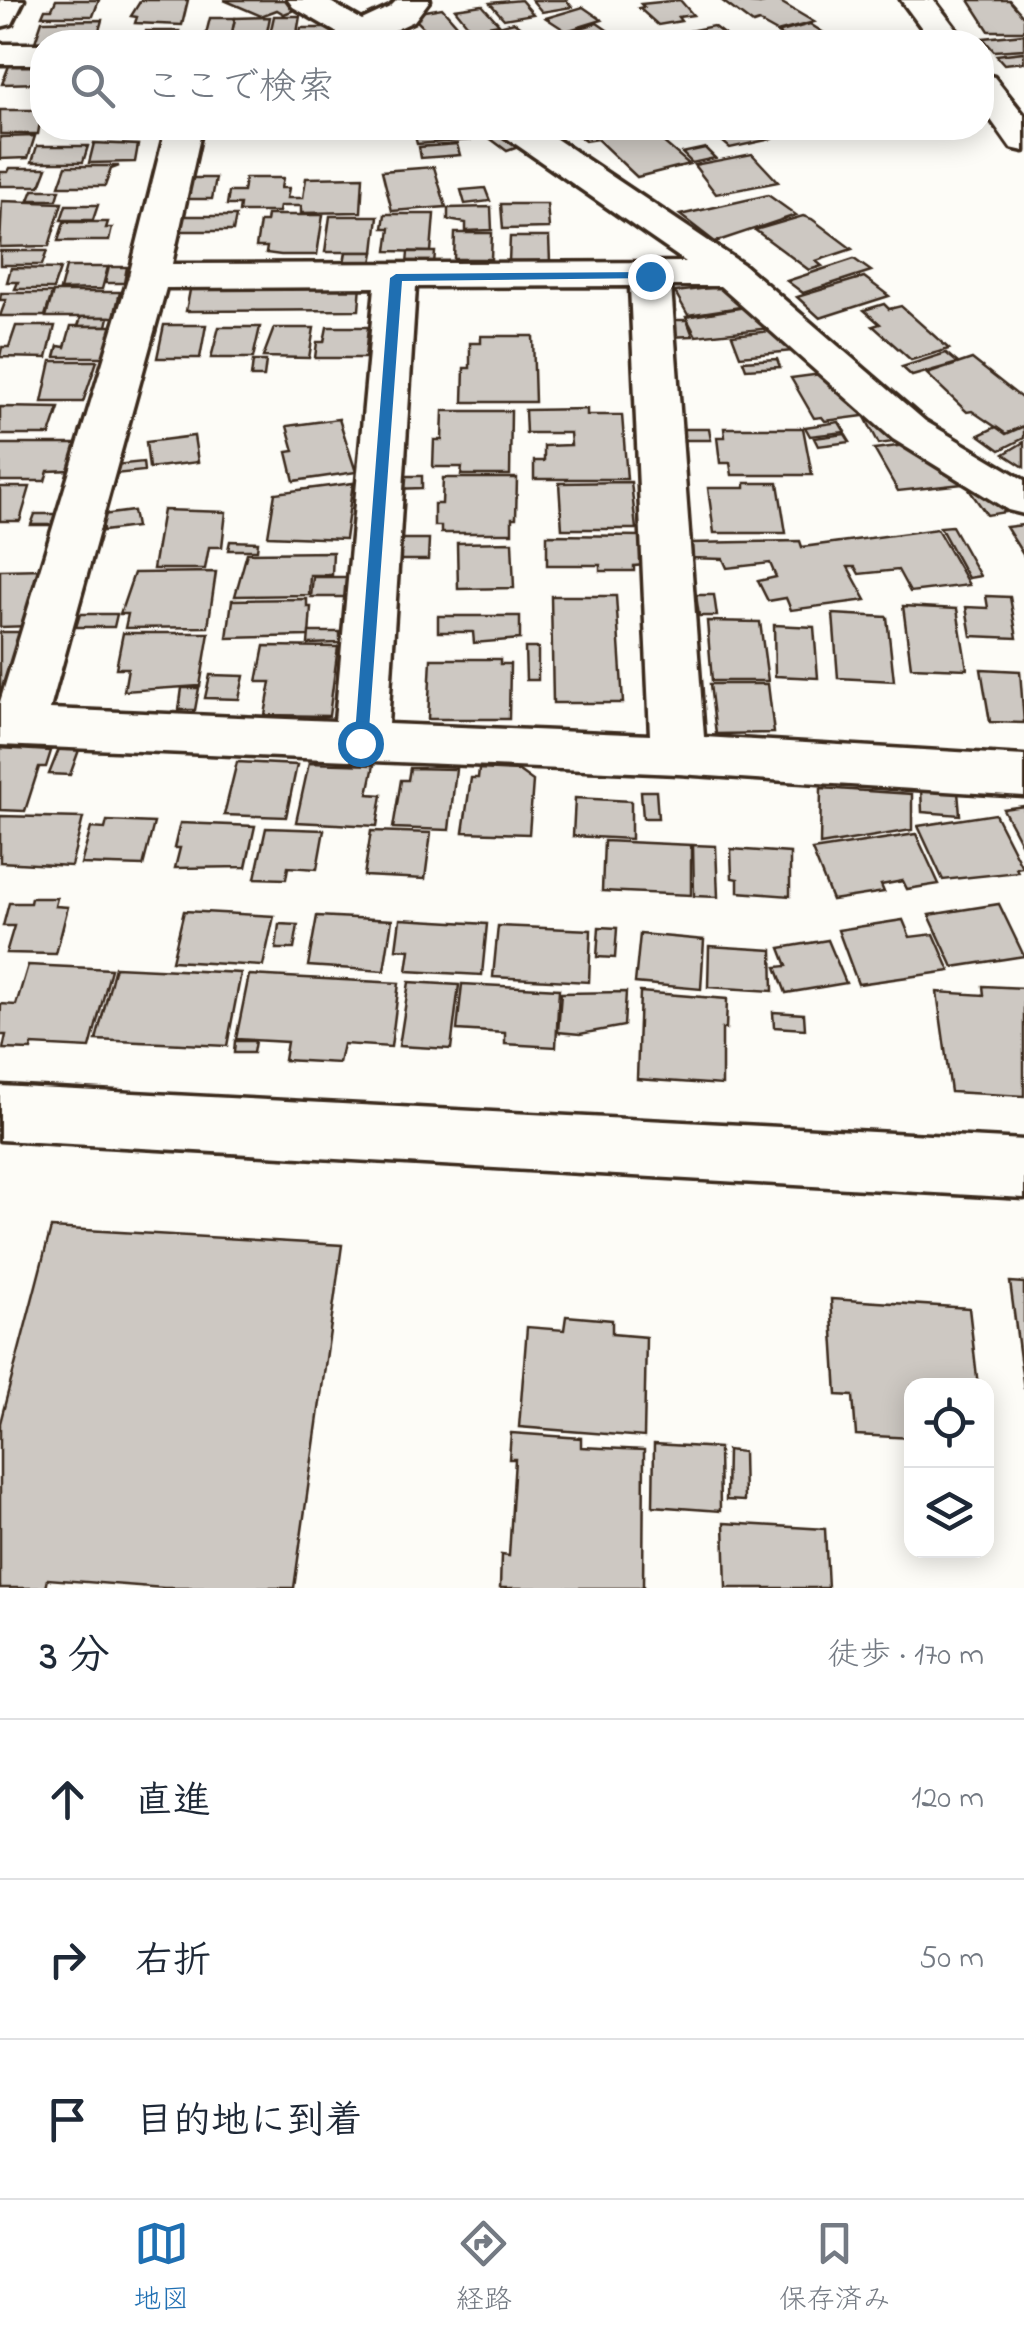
<!DOCTYPE html>
<html lang="ja">
<head>
<meta charset="utf-8">
<style>
  body { margin:0; font-family:"Indie Flower","Klee One",sans-serif; background:#f6f6f7; color:#1f2937 }
  .controls { position:absolute; right:30px; bottom:30px; display:grid; overflow:hidden; border-radius:20px; box-shadow:0 5px 25px #0003 }
  .controls button { width:90px; height:90px; display:grid; place-items:center; padding:0; border:0; border-bottom:2px solid #e0e1e3; background:#fff; color:#1f2937; font:50px sans-serif }
  .stop { position:absolute; width:30px; height:30px; margin:-22px; border:8px solid #1f6fb2; border-radius:50%; background:#fff }
  .stop.end { background:#1f6fb2; border-color:#fff; box-shadow:0 2px 10px #0008 }
  .list { margin:0; padding:0; list-style:none }
  h2 { display:flex; justify-content:space-between; align-items:center; height:130px; margin:0; padding:0 40px; font-size:42px }
  h2 small { font-size:32px; font-weight:400; color:#747a83 }
  .list li { display:grid; grid-template-columns:65px 1fr auto; gap:30px; align-items:center; box-sizing:border-box; height:160px; padding:0 40px; border-top:2px solid #e0e1e3 }
  .list b { display:block; font-size:38px; white-space:nowrap }
  .list em { font-size:32px; font-style:normal; color:#747a83 }
  .icon { flex:none; width:55px; height:55px; fill:none; stroke:currentColor; stroke-width:2; stroke-linecap:round; stroke-linejoin:round }
  .map { position:relative; flex:none; width:1024px; height:1588px; overflow:hidden }
  .search { position:absolute; background:#fff; box-shadow:0 5px 25px #0003; left:30px; right:30px; top:30px; height:110px; display:flex; align-items:center; gap:25px; box-sizing:border-box; padding:0 35px; border-radius:40px; color:#747a83; font-size:38px }
  .sheet { height:610px; background:#fff }
  nav { display:flex; justify-content:space-around; align-items:center; box-sizing:border-box; height:140px; border-top:2px solid #e0e1e3; background:#fff; font-size:28px; color:#747a83 }
  nav a { display:grid; justify-items:center; gap:5px }
  nav .on { color:#1f6fb2 }
  .map>svg:first-child { display:block }
</style>
</head>
<body>
<div class="map">
<svg width="1024" height="1588" viewBox="0 0 1024 1588">
  <rect width="100%" height="100%" fill="#fdfcf7"/>
  <filter id="ink" filterUnits="userSpaceOnUse"><feTurbulence type="fractalNoise" baseFrequency=".01" numOctaves="2"/><feDisplacementMap in="SourceGraphic" scale="20" xChannelSelector="R" yChannelSelector="G"/><feConvolveMatrix kernelMatrix="1 2 1 2 8 2 1 2 1" color-interpolation-filters="sRGB"/></filter>
  <g filter="url(#ink)">
    <g fill="#cdc8c2" stroke="#3b2a1e" stroke-width="2.5">
      <path d="M56,0H99L93,16H42L45,9H52Z"/>
      <path d="M141,0H188L182,25L135,23L137,17L131,16Z"/>
      <path d="M224,0H289L302,7L284,14L277,10L261,16Z"/>
      <path d="M521,0L533,14L504,19L490,3Z"/>
      <path d="M532,0H566L572,7L542,12Z"/>
      <path d="M680,0L693,15L678,17L681,21L658,25L639,8L644,7L641,4Z"/>
      <path d="M721,0L760,4L777,0L814,22L777,32L759,22L753,24Z"/>
      <path d="M969,0H1009L1024,17V31H989Z"/>
      <path d="M482,5L499,24L471,29L455,9Z"/>
      <path d="M583,7L602,20L566,31L546,18Z"/>
      <path d="M442,8L464,33L434,38L414,18H418L413,13Z"/>
      <path d="M274,16H300L296,39H269Z"/>
      <path d="M270,17L266,37H259L258,41L231,37L235,18Z"/>
      <path d="M210,18H235L230,42H204Z"/>
      <path d="M102,20L96,41L35,42L42,21Z"/>
      <path d="M514,22L536,39L467,42L459,36Z"/>
      <path d="M597,23L610,32L636,42H575L561,34Z"/>
      <path d="M810,24L835,40L843,42H792L777,33Z"/>
      <path d="M713,26L734,42H686L675,34Z"/>
      <path d="M301,28H336L347,35L339,42H298Z"/>
      <path d="M146,31H179L176,42H144Z"/>
      <path d="M1024,34V49L994,51L983,38Z"/>
      <path d="M1024,52V62L1004,64L996,55Z"/>
      <path d="M42,62V83L2,84L10,63Z"/>
      <path d="M0,110H42L38,134H0Z"/>
      <path d="M413,128H466L470,140L417,144Z"/>
      <path d="M476,128H503L527,144L507,151Z"/>
      <path d="M625,128H647L689,164L637,177L597,139L585,141L581,138Z"/>
      <path d="M707,128H758L771,139L730,148Z"/>
      <path d="M35,136L28,158L0,159V137Z"/>
      <path d="M94,143L138,145L135,162L89,163Z"/>
      <path d="M457,144L460,155L421,158L419,147Z"/>
      <path d="M37,146H88L83,162H32Z"/>
      <path d="M705,148L715,158L692,163L682,153Z"/>
      <path d="M752,154L778,182L716,194L694,165Z"/>
      <path d="M66,166H119L111,169L105,186H59Z"/>
      <path d="M434,167L446,207L392,211L382,171Z"/>
      <path d="M10,168H47L40,186H0V172H8Z"/>
      <path d="M363,177L361,212L301,213V206H280L279,212H239L240,205H227L229,192H243L245,178H283L281,188H289L287,198H303L306,178Z"/>
      <path d="M184,178H216L212,199H179Z"/>
      <path d="M485,188L490,201L465,204L461,190Z"/>
      <path d="M33,190H60L57,200H29Z"/>
      <path d="M768,195L796,215L715,242L680,215Z"/>
      <path d="M2,201L62,203L49,246L0,247Z"/>
      <path d="M501,204H547L549,228L503,229Z"/>
      <path d="M66,205H98L93,220H61Z"/>
      <path d="M491,207L492,230L466,231V223L448,220V208Z"/>
      <path d="M385,214H434L431,252L387,251L390,228H383Z"/>
      <path d="M267,215H323L317,255H281L266,253L267,247H256L260,222H266Z"/>
      <path d="M177,216H236L233,231H173Z"/>
      <path d="M330,216H378L374,252H325Z"/>
      <path d="M803,216L812,219L852,249L816,261L822,266L809,270L755,230Z"/>
      <path d="M64,222H108L106,228H112L109,241H58Z"/>
      <path d="M455,233H492L491,259H454Z"/>
      <path d="M510,237H549L550,262H509Z"/>
      <path d="M0,251H47L42,265H0Z"/>
      <path d="M346,252H374L372,263H344Z"/>
      <path d="M408,252H435L434,264H407Z"/>
      <path d="M854,259L871,271L803,293L787,281Z"/>
      <path d="M66,267H108L102,289L60,290Z"/>
      <path d="M109,267H127L124,283H105Z"/>
      <path d="M11,268L60,269L53,289H15L18,282H7Z"/>
      <path d="M864,277L889,296L820,318L797,297Z"/>
      <path d="M361,284L359,310L186,311L191,285Z"/>
      <path d="M734,285L747,306L688,315L675,292Z"/>
      <path d="M53,292H120L114,317H46Z"/>
      <path d="M1,293H52L45,316H0L6,300H0Z"/>
      <path d="M884,304L889,309L901,306L949,349L911,360L873,326L880,324L864,310Z"/>
      <path d="M757,305L771,328L696,336L686,317Z"/>
      <path d="M81,317H109L107,326H78Z"/>
      <path d="M663,320H687L693,336L665,337Z"/>
      <path d="M164,325H206L200,358H157Z"/>
      <path d="M16,326H55L47,358L0,357L2,347H9Z"/>
      <path d="M71,326H112L103,357H55L58,346L65,347Z"/>
      <path d="M219,327H260L253,358H211Z"/>
      <path d="M327,327H368L365,358H315L317,342H324Z"/>
      <path d="M274,328H314L309,358L263,357Z"/>
      <path d="M801,328L824,348L740,356L732,335Z"/>
      <path d="M481,336H533L535,402H463L464,368H470V343H481Z"/>
      <path d="M946,353L958,363L912,376L902,367Z"/>
      <path d="M777,359L780,367L746,369L743,361Z"/>
      <path d="M972,359L1024,400V426L1006,434L972,411L967,412L927,374Z"/>
      <path d="M51,361H97L83,402H42Z"/>
      <path d="M253,361H266L264,377H251Z"/>
      <path d="M851,370L886,413L825,421L822,417L814,418L791,378Z"/>
      <path d="M0,407L59,408L50,435H0Z"/>
      <path d="M587,409V415H622L627,479H534V461H544V446L571,445L570,433H526L525,410Z"/>
      <path d="M443,411H511L510,475H461L462,467H433L434,440H442Z"/>
      <path d="M912,413L942,435L879,444L866,419Z"/>
      <path d="M339,419L356,472L294,481L287,452L294,451L287,426Z"/>
      <path d="M839,422L845,432L810,436L805,427Z"/>
      <path d="M1024,426V438L1000,450L979,435L996,427L1006,434Z"/>
      <path d="M724,428H803L812,475H732L730,463H720L717,437H725Z"/>
      <path d="M673,429H709L711,440H675Z"/>
      <path d="M845,434L850,442L818,446L814,438Z"/>
      <path d="M194,436L198,462L149,468L146,442Z"/>
      <path d="M937,441L981,482L898,491L874,449Z"/>
      <path d="M1024,442V467L1004,454Z"/>
      <path d="M0,444H79L72,470L48,471L45,481H0Z"/>
      <path d="M143,462L144,471L115,474L114,465Z"/>
      <path d="M395,476H422V488L395,489Z"/>
      <path d="M443,478H517L516,518H512V533H441V526H434V504H442Z"/>
      <path d="M631,482L636,529H562L559,483Z"/>
      <path d="M353,483L345,539L268,536L275,493Z"/>
      <path d="M745,483H778L786,533H714L708,488H745Z"/>
      <path d="M1014,486L1024,492V509L987,515L970,491Z"/>
      <path d="M0,487H30L20,521H0Z"/>
      <path d="M163,510L226,512L222,547H209L205,569H153Z"/>
      <path d="M133,511L136,527L103,531L102,515Z"/>
      <path d="M35,514H59L56,525H31Z"/>
      <path d="M1024,525V556L1006,527Z"/>
      <path d="M952,526L980,576L968,578L940,527Z"/>
      <path d="M937,529L969,585L910,592L898,570L859,574L855,567H848L866,600L791,610L786,598L768,601L758,581L776,577L770,563L727,568L723,559L689,558L688,543L800,541L802,547Z"/>
      <path d="M547,535L643,536L645,565L634,566V571H600V565H547Z"/>
      <path d="M398,539H429L428,560H396Z"/>
      <path d="M230,541L258,542L257,550H228Z"/>
      <path d="M512,542L514,588L458,589L457,543Z"/>
      <path d="M333,552L332,575H310L309,595L235,596L247,553Z"/>
      <path d="M44,569L30,626L0,627V570Z"/>
      <path d="M216,572L208,627L125,628L128,614H120L134,573Z"/>
      <path d="M313,577H347L345,597H311Z"/>
      <path d="M696,595H714L717,616H699Z"/>
      <path d="M551,596H616L623,703H553Z"/>
      <path d="M986,596L1010,597L1017,638L971,636L966,607L988,608Z"/>
      <path d="M307,599V607H311L309,636L227,638L232,600Z"/>
      <path d="M903,606L957,609L967,669L911,667Z"/>
      <path d="M80,614H117L114,627H76Z"/>
      <path d="M833,614L887,617L894,681L838,678Z"/>
      <path d="M438,616H520V639L474,643L473,632H438Z"/>
      <path d="M707,621L760,622L768,681H712Z"/>
      <path d="M774,625L814,627L818,678L775,676Z"/>
      <path d="M0,632H27L4,695L0,697Z"/>
      <path d="M309,632H340V643L308,644Z"/>
      <path d="M123,633H209L200,686L124,691L128,668H116Z"/>
      <path d="M264,646L338,647L329,716L265,715L271,682H257Z"/>
      <path d="M525,648H538V680H526Z"/>
      <path d="M431,659H500V664H510L509,719H428Z"/>
      <path d="M981,669L1020,671L1024,723L990,722Z"/>
      <path d="M210,675L244,676L239,699L205,698Z"/>
      <path d="M710,684H768L774,733L716,734Z"/>
      <path d="M182,688H199L195,710H179Z"/>
      <path d="M0,748L51,751L46,767H39L25,811L0,810Z"/>
      <path d="M59,749L79,750L70,775L49,774Z"/>
      <path d="M237,762L297,765L286,817L224,815Z"/>
      <path d="M309,763L374,765L368,794L382,795L377,826L296,822Z"/>
      <path d="M410,768L456,769L449,830L393,828L401,780H408Z"/>
      <path d="M479,769L519,771L533,781L529,834L463,832L471,778H478Z"/>
      <path d="M821,788L912,794V830L820,845Z"/>
      <path d="M921,789L958,792L960,815L922,812Z"/>
      <path d="M641,791H656L658,818H643Z"/>
      <path d="M575,798L631,801V839L573,836Z"/>
      <path d="M1024,806V849L1003,809Z"/>
      <path d="M995,814L1022,867L1016,868L1018,872L943,880L918,826Z"/>
      <path d="M0,816L83,818L71,866L0,862Z"/>
      <path d="M107,821L154,823L143,866L81,864L91,828L105,829Z"/>
      <path d="M180,823L255,826L246,867L175,868L180,848H174Z"/>
      <path d="M266,828L324,830L317,869L288,867L286,879L255,878Z"/>
      <path d="M371,831L431,833L425,879L364,876Z"/>
      <path d="M916,834L939,884L907,889L903,881L881,885L884,892L832,900L812,850Z"/>
      <path d="M604,841L691,845V895L602,891Z"/>
      <path d="M693,845L716,846L718,897L694,896Z"/>
      <path d="M731,849L790,853V896L738,892V879L732,878Z"/>
      <path d="M31,898H57L55,906L68,907L56,954L6,953L14,926H3L9,903H30Z"/>
      <path d="M999,904L1024,956L953,967L929,915Z"/>
      <path d="M184,911L274,916L263,966L172,961Z"/>
      <path d="M317,916L392,920L384,971L308,966Z"/>
      <path d="M400,919L487,924L482,975L407,971L410,950L396,949Z"/>
      <path d="M903,920L910,937L934,934L950,971L858,984L838,930Z"/>
      <path d="M279,924L298,925L294,949H276Z"/>
      <path d="M498,926L591,930L589,982L493,977Z"/>
      <path d="M599,927L617,928L615,958L597,957Z"/>
      <path d="M640,934L704,940L701,989L635,983Z"/>
      <path d="M828,940L846,983L786,993L776,967L787,966L780,948Z"/>
      <path d="M709,946L772,950L773,991L708,987Z"/>
      <path d="M28,965L111,969L90,1048L32,1045L31,1050L3,1049L6,1035H0L1,1004L16,1005Z"/>
      <path d="M115,967L241,973L227,1046L96,1040Z"/>
      <path d="M249,975L399,983L391,1047L343,1044L339,1063L284,1060L287,1042L236,1039Z"/>
      <path d="M409,982L459,985L451,1049L399,1046Z"/>
      <path d="M462,984L559,989L556,1047L505,1044V1033L457,1030Z"/>
      <path d="M983,986L1024,988V1096L951,1092L937,992L984,995Z"/>
      <path d="M626,992L624,1026L580,1034L558,1032L561,993Z"/>
      <path d="M640,992L727,999L726,1029H722V1085L637,1079Z"/>
      <path d="M773,1012L804,1014L805,1029L774,1027Z"/>
      <path d="M235,1041H255L253,1053H234Z"/>
      <path d="M51,1228L342,1245L294,1588H164L48,1579L46,1588H0V1423Z"/>
      <path d="M1010,1282L1024,1283V1389Z"/>
      <path d="M831,1299L969,1308L978,1386H912V1438L856,1435L853,1396L837,1395Z"/>
      <path d="M566,1316L612,1320V1334L646,1337L644,1437L519,1427L527,1327L564,1330Z"/>
      <path d="M511,1433L581,1438V1447L644,1450L643,1588H500L501,1555L509,1556L515,1459H509Z"/>
      <path d="M654,1444L719,1448L720,1511L653,1506Z"/>
      <path d="M727,1450L743,1452L744,1501L726,1500Z"/>
      <path d="M724,1523L825,1529L828,1588H726Z"/>
    </g>
    <g fill="none" stroke-linecap="round" stroke-linejoin="round">
      <defs>
        <g id="minor">
          <path d="M0,0H24L12,24L0,27Z"/>
          <path d="M288,0H327L362,20L390,7L397,0H430L414,21L386,34L392,42H353L293,7Z"/>
          <path d="M901,0H934L966,42H932Z"/>
          <rect x="0" y="44" width="42" height="20"/>
          <path d="M982,74L994,77L1024,115V151L1011,148L982,107Z"/>
          <path d="M166,128H202L172,264L686,262L504,136L499,128H540L744,265L925,421L1024,480V514L1008,510L893,439L720,286H671L704,737L1024,756V796L678,774L0,745V702L129,276ZM630,286L650,735L388,724L416,287ZM375,287L335,721L50,709L166,288Z"/>
          <path d="M0,1086L1024,1140V1198L0,1140Z"/>
        </g>
      </defs>
      <use href="#minor" stroke="#3b2a1e" stroke-width="7"/>
      <use href="#minor" fill="#fdfcf7" fill-rule="evenodd"/>
    </g>
  </g>
  <path fill="#1f6fb2" d="M650,272L654,278L402,281L368,743L365,747H354L390,278L396,274Z"/>
</svg>
<div class="controls">
<button><svg class="icon" aria-label="locate" viewBox="0 0 24 24"><circle cx="12" cy="12" r="6"/><path d="M12 2v4M12 18v4M2 12h4M18 12h4"/></svg></button>
<button><svg class="icon" aria-label="layers" viewBox="0 0 24 24"><path d="M12 4l9 5-9 5-9-5zM3 14l9 5 9-5"/></svg></button>
</div>
<div class="stop" style="left:360px;top:743px"></div>
<div class="stop end" style="left:650px;top:276px"></div>
<div class="search"><svg class="icon" aria-label="search" viewBox="0 0 24 24"><circle cx="10" cy="10" r="6"/><path d="M15 15l6 6"/></svg>ここで検索</div>
</div>
<section class="sheet">
<h2>3 分<small>徒歩 · 170 m</small></h2>
<ul class="list">
<li><svg class="icon" aria-label="ahead" viewBox="0 0 24 24"><path d="M12 20V5M6 11l6-6 6 6"/></svg><div><b>直進</b></div><em>120 m</em></li>
<li><svg class="icon" aria-label="right" viewBox="0 0 24 24"><path d="M7 20v-9h11M14 6l5 5-5 5"/></svg><div><b>右折</b></div><em>50 m</em></li>
<li><svg class="icon" aria-label="arrive" viewBox="0 0 24 24"><path d="M6 21V4h12l-3 4 3 4H6"/></svg><div><b>目的地に到着</b></div></li>
</ul>
</section>
<nav>
<a class="on"><svg class="icon" aria-label="map" viewBox="0 0 24 24"><path d="M3 6l6-2 6 2 6-2v14l-6 2-6-2-6 2zM9 4v14M15 6v14"/></svg>地図</a>
<a><svg class="icon" aria-label="directions" viewBox="0 0 24 24"><path d="M12 3l9 9-9 9-9-9zM9 14v-3h6M13 9l2 2-2 2"/></svg>経路</a>
<a><svg class="icon" aria-label="saved" viewBox="0 0 24 24"><path d="M7 4h10v16l-5-4-5 4z"/></svg>保存済み</a>
</nav>
</body>
</html>
